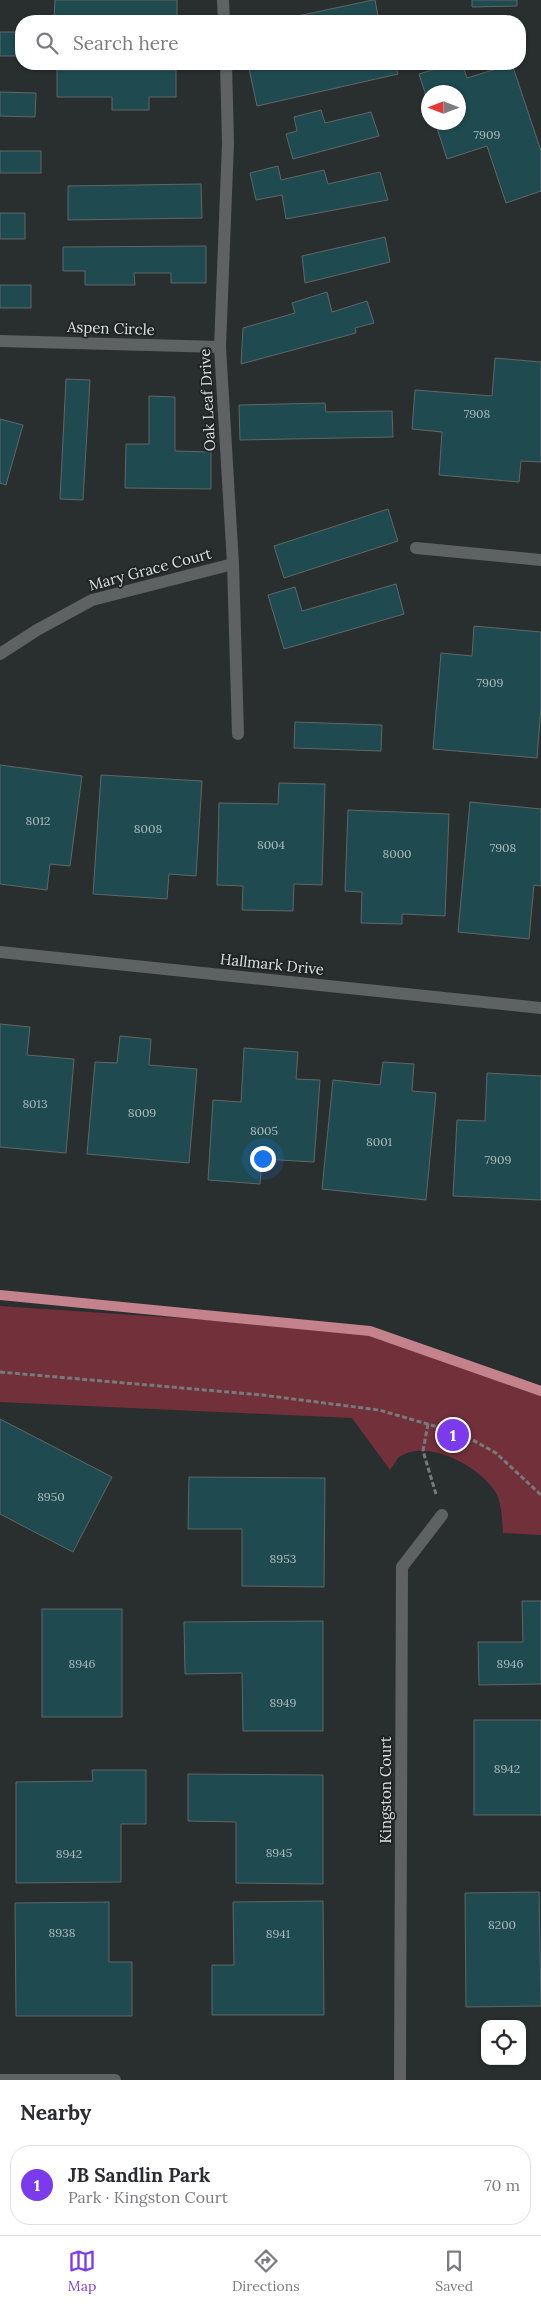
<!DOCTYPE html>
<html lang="en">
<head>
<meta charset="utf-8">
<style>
  body { margin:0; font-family:Lora,serif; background:#f7f7f7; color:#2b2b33 }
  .controls { position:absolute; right:15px; bottom:15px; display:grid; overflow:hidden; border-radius:10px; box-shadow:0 1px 4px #0004 }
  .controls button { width:45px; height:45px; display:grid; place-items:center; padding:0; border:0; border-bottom:1px solid #e1e1e2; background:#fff; color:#2b2b33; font:25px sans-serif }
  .compass { position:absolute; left:421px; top:85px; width:45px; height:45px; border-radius:50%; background:#fff; box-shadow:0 1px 4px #0004; rotate:270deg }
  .you { position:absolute; left:262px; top:1158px; width:18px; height:18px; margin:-12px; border:4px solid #fff; border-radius:50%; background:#1a73e8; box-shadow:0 0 0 8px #1a73e833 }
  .badge { display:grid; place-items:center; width:32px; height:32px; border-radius:50%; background:#7c3aed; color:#fff; font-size:16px; font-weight:700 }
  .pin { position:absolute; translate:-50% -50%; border:2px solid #fff; box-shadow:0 1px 5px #0006 }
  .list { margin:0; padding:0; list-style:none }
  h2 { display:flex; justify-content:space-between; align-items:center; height:65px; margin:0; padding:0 20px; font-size:21px }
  h2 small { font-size:16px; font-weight:400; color:#7c7c81 }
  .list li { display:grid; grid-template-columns:32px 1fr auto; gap:15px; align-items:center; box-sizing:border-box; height:80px; margin:0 10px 10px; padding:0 10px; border:1px solid #e1e1e2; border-radius:20px }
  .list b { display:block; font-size:19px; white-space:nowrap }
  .list p { margin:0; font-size:16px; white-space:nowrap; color:#7c7c81 }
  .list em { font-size:16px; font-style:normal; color:#7c7c81 }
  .icon { flex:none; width:28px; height:28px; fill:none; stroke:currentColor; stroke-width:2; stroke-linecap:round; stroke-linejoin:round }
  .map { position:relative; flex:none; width:541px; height:2080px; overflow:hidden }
  .search { position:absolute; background:#fff; box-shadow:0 1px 4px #0004; left:15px; right:15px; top:15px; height:55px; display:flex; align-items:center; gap:12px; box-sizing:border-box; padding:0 18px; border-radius:20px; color:#7c7c81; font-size:19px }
  .sheet { height:155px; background:#fff }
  nav { display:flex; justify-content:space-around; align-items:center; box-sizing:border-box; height:70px; border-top:1px solid #e1e1e2; background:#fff; font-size:14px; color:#7c7c81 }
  nav a { display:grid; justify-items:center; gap:2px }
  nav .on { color:#7c3aed }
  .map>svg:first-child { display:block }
</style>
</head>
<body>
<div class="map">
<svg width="541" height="2080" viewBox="0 0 541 2080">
  <rect width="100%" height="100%" fill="#292e2e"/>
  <path fill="#72303b" d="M0,1306L370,1331L541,1391V1535L503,1533C502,1520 502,1502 495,1491C478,1466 428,1438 399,1457C396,1460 393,1466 390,1470L352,1418L0,1402Z"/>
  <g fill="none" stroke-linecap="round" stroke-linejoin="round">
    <path stroke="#c4828d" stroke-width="10" d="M0,1295L370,1331L541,1391"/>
  </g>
  <g fill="#1f4b50" stroke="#606666">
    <path d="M55,0H177V21L54,20Z"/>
    <path d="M375,0L379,21H274L373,0Z"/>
    <path d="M472,0H517V6L472,7Z"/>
    <rect x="0" y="32" width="21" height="24"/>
    <path d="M248,64H395L398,74L257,106Z"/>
    <path d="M452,64H462L467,78L512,64L541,151V191L506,203L487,146L447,159L435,122H458V92H428V102L419,74Z"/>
    <path d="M57,70H176V97H149V110H112V97H57Z"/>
    <path d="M0,92L36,93L35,117L0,116Z"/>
    <path d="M321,110L325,123L371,112L379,136L293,159L286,134L297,131L294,117Z"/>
    <rect x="0" y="151" width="41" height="22"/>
    <path d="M278,166L281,180L324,170L328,184L380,172L388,200L286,219L282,195L256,200L250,173Z"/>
    <path d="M201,184L202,218L68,220V186Z"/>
    <rect x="0" y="213" width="25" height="26"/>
    <path d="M385,237L390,262L305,283L302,256Z"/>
    <path d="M206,246V283H171V273H134L135,285H85V271H63V247Z"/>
    <rect x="0" y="285" width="31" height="23"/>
    <path d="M327,292L332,312L367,301L374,323L355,328L356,333L241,364L243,328L295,313L292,303Z"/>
    <path d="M495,358L541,362V462L521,461L519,482L439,475L442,432L412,429L415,390L492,396Z"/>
    <path d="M66,379L90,380L83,500L60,499Z"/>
    <path d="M149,396L175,397V451L211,452V489L125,488L126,444H149Z"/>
    <path d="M325,403L326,412L392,411L393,437L240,440L239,405Z"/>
    <path d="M0,419L23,425L6,485L0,483Z"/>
    <path d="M388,509L398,541L284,578L274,546Z"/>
    <path d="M396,584L404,614L284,649L268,595L295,587L302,611Z"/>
    <path d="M474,626L541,632V707L537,758L433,749L441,653L472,656Z"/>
    <path d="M295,722L382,725L381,751L294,748Z"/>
    <path d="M0,765L82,776L70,866L50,864L47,890L0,884Z"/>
    <path d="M101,775L202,781L196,876L169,874L167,899L93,894Z"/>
    <path d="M279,783L325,784L322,885L294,884L293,911L242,910L243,886L217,885L219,803L278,804Z"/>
    <path d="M470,802L541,809V886L534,885L529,939L458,932Z"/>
    <path d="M348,810L449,814L445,916L402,914V924L361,923L362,892L345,891Z"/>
    <path d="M0,1024L30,1027L27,1055L74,1059L66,1153L0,1147Z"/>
    <path d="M120,1036L151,1039L149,1065L197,1069L189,1163L87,1154L95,1062L117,1063Z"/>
    <path d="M244,1048L298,1052L296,1079L320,1080L314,1162L262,1159L260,1184L208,1180L213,1100L241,1102Z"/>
    <path d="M383,1062L414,1064L412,1091L436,1093L426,1200L322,1189L333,1080L380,1085Z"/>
    <path d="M487,1073L541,1076V1200L453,1196L457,1120L485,1121Z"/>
    <path d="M0,1419L112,1477L73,1552L0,1514Z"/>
    <path d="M189,1477L325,1478L324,1587L242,1586V1529H188Z"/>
    <path d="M522,1601H541V1684L479,1685L478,1642H523Z"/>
    <rect x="42" y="1609" width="80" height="108"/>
    <path d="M323,1621V1731H243L242,1673L185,1674L184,1622Z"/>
    <rect x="474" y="1720" width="67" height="95"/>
    <path d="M92,1770H146V1824H121V1882L16,1883V1782L93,1781Z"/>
    <path d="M188,1774L323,1775V1884L236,1883V1822L188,1821Z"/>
    <path d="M539,1892L541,2006L466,2007L465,1893Z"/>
    <path d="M323,1901L324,2015H212V1965H234L233,1902Z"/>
    <path d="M109,1902V1962H132V2016H16L15,1903Z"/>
  </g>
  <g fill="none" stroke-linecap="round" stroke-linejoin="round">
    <g stroke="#767a7a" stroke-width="3" stroke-dasharray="5 2.5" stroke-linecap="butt">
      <path d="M0,1372L262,1395L379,1410L462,1434L496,1453L541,1495"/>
      <path d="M428,1424L423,1451L436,1494"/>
    </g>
    <g stroke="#5f6262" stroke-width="12">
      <path d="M223,0L224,21"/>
      <path d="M226,64L228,143L220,347L233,564L238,734"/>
      <path d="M0,341L220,347"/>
      <path d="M416,548L541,560"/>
      <path d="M0,654L37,630L92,600L233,564"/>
      <path d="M0,952L541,1008"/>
      <path d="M0,2080H115"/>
      <path d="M400,2080L402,1567L442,1515"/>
    </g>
  </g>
  <g text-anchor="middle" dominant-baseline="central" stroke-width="4" stroke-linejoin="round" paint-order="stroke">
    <g font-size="12" fill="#aebbbd">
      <text x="487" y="134">7909</text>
      <text x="477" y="413">7908</text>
      <text x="490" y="682">7909</text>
      <text x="38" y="820">8012</text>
      <text x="148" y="828">8008</text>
      <text x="271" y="844">8004</text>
      <text x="503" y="847">7908</text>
      <text x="397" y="853">8000</text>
      <text x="35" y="1103">8013</text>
      <text x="142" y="1112">8009</text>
      <text x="264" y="1130">8005</text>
      <text x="379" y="1141">8001</text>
      <text x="498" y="1159">7909</text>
      <text x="51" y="1496">8950</text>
      <text x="283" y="1558">8953</text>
      <text x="82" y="1663">8946</text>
      <text x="510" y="1663">8946</text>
      <text x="283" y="1702">8949</text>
      <text x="507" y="1768">8942</text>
      <text x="279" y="1852">8945</text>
      <text x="69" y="1853">8942</text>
      <text x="502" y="1924">8200</text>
      <text x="62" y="1932">8938</text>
      <text x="278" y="1933">8941</text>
    </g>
    <g font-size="15" fill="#dde0e1" stroke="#1f2425">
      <text transform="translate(111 328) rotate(2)">Aspen Circle</text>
      <text transform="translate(207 400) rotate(-93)">Oak Leaf Drive</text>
      <text transform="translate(150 569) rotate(-15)">Mary Grace Court</text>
      <text transform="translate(272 964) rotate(6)">Hallmark Drive</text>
      <text transform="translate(385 1790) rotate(-90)">Kingston Court</text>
    </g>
  </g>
</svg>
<div class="controls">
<button><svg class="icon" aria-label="locate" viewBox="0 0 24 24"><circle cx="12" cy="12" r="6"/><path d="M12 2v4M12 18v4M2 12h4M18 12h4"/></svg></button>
</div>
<svg class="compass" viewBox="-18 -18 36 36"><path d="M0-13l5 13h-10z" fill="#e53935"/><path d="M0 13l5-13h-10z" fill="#7c7c81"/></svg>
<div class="you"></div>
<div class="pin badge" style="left:453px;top:1435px">1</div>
<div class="search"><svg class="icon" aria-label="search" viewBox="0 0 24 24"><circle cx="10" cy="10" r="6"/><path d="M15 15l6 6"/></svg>Search here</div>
</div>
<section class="sheet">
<h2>Nearby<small></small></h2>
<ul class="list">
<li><span class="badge">1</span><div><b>JB Sandlin Park</b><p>Park · Kingston Court</p></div><em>70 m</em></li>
</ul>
</section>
<nav>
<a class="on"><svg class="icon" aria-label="map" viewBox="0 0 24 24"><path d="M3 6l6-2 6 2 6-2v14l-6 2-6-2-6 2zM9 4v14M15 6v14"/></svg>Map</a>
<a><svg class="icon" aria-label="directions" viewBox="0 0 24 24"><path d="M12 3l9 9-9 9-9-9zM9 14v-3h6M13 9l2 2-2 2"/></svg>Directions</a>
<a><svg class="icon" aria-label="saved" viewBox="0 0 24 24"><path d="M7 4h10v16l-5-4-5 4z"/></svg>Saved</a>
</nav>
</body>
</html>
